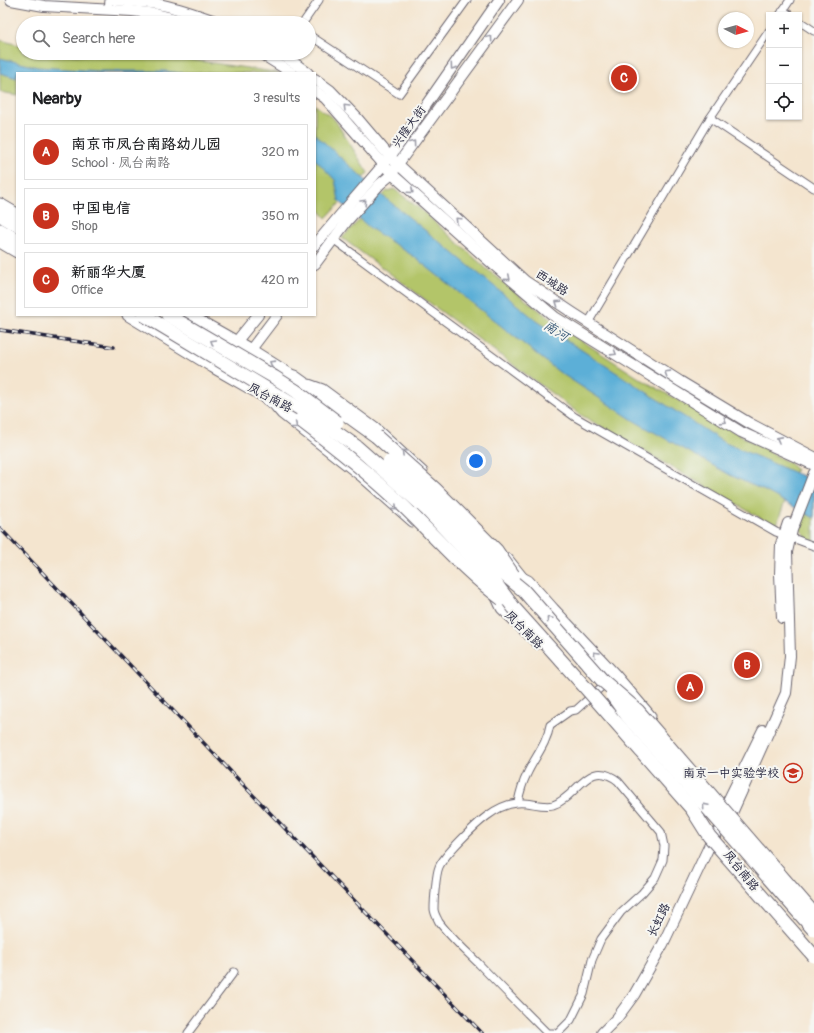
<!DOCTYPE html>
<html lang="en">
<head>
<meta charset="utf-8">
<style>
  body { margin:0; font-family:Pangolin,"LXGW WenKai TC",sans-serif; background:#f2f2f2; color:#202124 }
  .controls { position:absolute; right:12px; top:12px; display:grid; overflow:hidden; border-radius:0px; box-shadow:0 1px 3px #0004 }
  .controls button { width:36px; height:36px; display:grid; place-items:center; padding:0; border:0; border-bottom:1px solid #e0e0e0; background:#fff; color:#202124; font:20px sans-serif }
  .compass { position:absolute; left:718px; top:12px; width:36px; height:36px; border-radius:50%; background:#fff; box-shadow:0 1px 3px #0004; rotate:95deg }
  .you { position:absolute; left:476px; top:461px; width:14px; height:14px; margin:-10px; border:3px solid #fff; border-radius:50%; background:#1a73e8; box-shadow:0 0 0 6px #1a73e833 }
  .badge { display:grid; place-items:center; width:26px; height:26px; border-radius:50%; background:#c8321e; color:#fff; font-size:13px; font-weight:700 }
  .pin { position:absolute; translate:-50% -50%; border:2px solid #fff; box-shadow:0 1px 4px #0006 }
  .list { margin:0; padding:0; list-style:none }
  h2 { display:flex; justify-content:space-between; align-items:center; height:52px; margin:0; padding:0 16px; font-size:17px }
  h2 small { font-size:13px; font-weight:400; color:#757577 }
  .list li { display:grid; grid-template-columns:26px 1fr auto; gap:12px; align-items:center; box-sizing:border-box; height:56px; margin:0 8px 8px; padding:0 8px; border:1px solid #e0e0e0; border-radius:0px }
  .list b { display:block; font-size:15px; white-space:nowrap }
  .list p { margin:0; font-size:13px; white-space:nowrap; color:#757577 }
  .list em { font-size:13px; font-style:normal; color:#757577 }
  .icon { flex:none; width:22px; height:22px; fill:none; stroke:currentColor; stroke-width:2; stroke-linecap:round; stroke-linejoin:round }
  .map { position:relative; flex:none; width:814px; height:1033px; overflow:hidden }
  .search { position:absolute; background:#fff; box-shadow:0 1px 3px #0004; left:16px; top:16px; width:300px; height:44px; display:flex; align-items:center; gap:10px; box-sizing:border-box; padding:0 14px; border-radius:22px; color:#757577; font-size:15px }
  .panel { position:absolute; background:#fff; box-shadow:0 1px 3px #0004; left:16px; top:72px; width:300px; height:244px; border-radius:0px }
  .map>svg:first-child { display:block }
</style>
</head>
<body>
<div class="map">
<svg width="814" height="1033" viewBox="0 0 814 1033">
  <rect width="100%" height="100%" fill="#f6f6f2"/>
  <filter id="ink" filterUnits="userSpaceOnUse"><feTurbulence type="fractalNoise" baseFrequency=".025" numOctaves="2"/><feDisplacementMap in="SourceGraphic" scale="8" xChannelSelector="R" yChannelSelector="G"/><feConvolveMatrix kernelMatrix="1 2 1 2 8 2 1 2 1" color-interpolation-filters="sRGB"/></filter>
  <filter id="wash" filterUnits="userSpaceOnUse"><feTurbulence type="fractalNoise" baseFrequency=".012" numOctaves="4" result="noise"/><feDisplacementMap in="SourceGraphic" scale="16" xChannelSelector="R" yChannelSelector="G"/><feGaussianBlur stdDeviation="0.9" result="paint"/><feColorMatrix in="noise" values="0 0 0 0 0 0 0 0 0 0 0 0 0 0 0 0 0 1.4 0 .05"/><feComposite in="paint" operator="in"/></filter>
  <g filter="url(#wash)">
    <rect width="100%" height="100%" fill="#f4e5cf"/>
    <g fill="#b3c569" stroke="#6a7452">
      <path d="M0,40L23,46V53H62L74,55L179,58L281,73H17V95L0,92Z"/>
      <path d="M315,105L335,120L368,173L326,218L315,205Z"/>
      <path d="M394,189L420,209L496,277L565,330L639,378L789,463L796,469L776,527L581,415L342,238L387,191Z"/>
      <path d="M814,484V542L809,540L800,529Z"/>
    </g>
    <g fill="#5cafd7" stroke="#3f6889">
      <path d="M0,58L37,67L99,71H164L183,73H17V78L0,73Z"/>
      <path d="M315,134L384,197L537,321L723,442L814,481V518L765,491L730,475L636,422L559,372L413,256L370,228L339,201L335,180L315,159Z"/>
    </g>
  </g>
  <g filter="url(#ink)">
    <g fill="none" stroke-linecap="round" stroke-linejoin="round">
      <defs>
        <g id="street">
          <path d="M108,10L109,0"/>
          <path d="M783,10L790,15"/>
          <path d="M780,15L790,0"/>
          <path d="M799,21L814,31"/>
          <path d="M303,23L319,0"/>
          <path d="M309,35L399,94L467,0"/>
          <path d="M710,118L814,188"/>
          <path d="M333,239L575,417L776,532L814,546"/>
          <path d="M588,323L710,118L769,31"/>
          <path d="M309,383L323,388L376,427L424,471"/>
          <path d="M275,408L281,415L360,477L412,523"/>
          <path d="M508,557L524,577"/>
          <path d="M518,802C520,792 522,784 527,774C534,758 547,744 550,725L570,711L576,710L608,681"/>
          <path d="M188,1033L234,972"/>
          <path d="M553,1033H547C524,1010 501,987 479,964C466,951 451,938 439,922C437,918 434,913 434,909C434,900 436,874 439,867C444,855 476,824 487,816C495,810 506,804 517,803C528,801 542,808 553,805C578,797 588,757 618,781L661,832L664,846L663,860L655,878L642,893L621,912L601,939L592,960L584,994L571,1020L558,1033"/>
        </g>
        <g id="secondary">
          <path d="M11,0L44,6L132,11L156,14L192,23"/>
          <path d="M114,0C128,1 143,2 158,4C179,8 200,16 221,23"/>
          <path d="M260,53L292,73"/>
          <path d="M279,53L293,62L308,73"/>
          <path d="M315,79L330,90L357,118L390,157L525,281L573,313L681,382L749,423L814,457"/>
          <path d="M315,91L325,98L349,125L392,174L495,266L555,317L741,432L814,465"/>
          <path d="M315,245L341,214L390,157L499,0"/>
          <path d="M315,264L347,221L380,184L392,174L398,164L518,0"/>
          <path d="M232,347L258,315"/>
          <path d="M246,356L277,315"/>
          <path d="M782,618L780,574L781,544L788,523"/>
          <path d="M726,805L763,730"/>
          <path d="M602,1033L617,1018L634,995L663,944L713,838L732,813L786,693L790,656L787,552L792,530L814,473"/>
        </g>
        <g id="primary">
          <path d="M0,204L17,214"/>
          <path d="M0,242L17,252"/>
          <path d="M128,315L213,367L267,398L274,400"/>
          <path d="M189,315L251,350L294,377L299,383"/>
          <path d="M506,570L528,581L553,609L615,675L650,716"/>
          <path d="M495,593L502,608L538,643"/>
        </g>
        <g id="highway">
          <path d="M0,215L17,225"/>
          <path d="M0,230L17,240"/>
          <path d="M294,377L376,436"/>
          <path d="M267,398L300,420"/>
        </g>
      </defs>
      <use href="#street" stroke="#6c666f" stroke-width="9"/>
      <use href="#secondary" stroke="#6c666f" stroke-width="12"/>
      <use href="#primary" stroke="#6c666f" stroke-width="13"/>
      <use href="#highway" stroke="#6c666f" stroke-width="15"/>
      <use href="#street" stroke="#fff" stroke-width="7"/>
      <use href="#secondary" stroke="#fff" stroke-width="10"/>
      <use href="#primary" stroke="#fff" stroke-width="11"/>
      <use href="#highway" stroke="#fff" stroke-width="13"/>
      <defs>
        <g id="rail">
          <path d="M0,330L114,347"/>
          <path d="M0,528L271,814L482,1033"/>
        </g>
      </defs>
      <use href="#rail" stroke="#22223b" stroke-width="3.5"/>
      <use href="#rail" stroke="#f6f6f2" stroke-width="2" stroke-dasharray="6" stroke-linecap="butt"/>
      <defs>
        <g id="highway-bridge">
          <path d="M144,315L322,422L357,447L391,477L427,510L493,580L514,608L584,686L692,809L709,836L814,956"/>
          <path d="M168,315L274,377L296,391L337,422"/>
          <path d="M300,420C333,445 366,471 396,499C432,533 463,570 502,599"/>
          <path d="M376,436L435,489L496,550L513,575"/>
          <path d="M389,462L430,499L466,534L501,572L523,590L602,680L638,711L814,914"/>
          <path d="M612,695L628,717L814,930"/>
        </g>
      </defs>
      <use href="#highway-bridge" stroke="#6c666f" stroke-width="15" stroke-linecap="butt"/>
      <use href="#highway-bridge" stroke="#fff" stroke-width="13"/>
    </g>
    <defs><path id="oneway-chevron" d="M-2-3.5L2.5 0L-2 3.5" fill="none" stroke-width="1.6" stroke-linecap="round" stroke-linejoin="round"/></defs>
    <g stroke="#9c9ca7">
      <use href="#oneway-chevron" transform="translate(490 38) rotate(-54)"/>
      <use href="#oneway-chevron" transform="translate(453 67) rotate(125)"/>
      <use href="#oneway-chevron" transform="translate(346 107) rotate(-135)"/>
      <use href="#oneway-chevron" transform="translate(413 143) rotate(-54)"/>
      <use href="#oneway-chevron" transform="translate(411 191) rotate(42)"/>
      <use href="#oneway-chevron" transform="translate(364 202) rotate(-47)"/>
      <use href="#oneway-chevron" transform="translate(458 220) rotate(-137)"/>
      <use href="#oneway-chevron" transform="translate(508 278) rotate(40)"/>
      <use href="#oneway-chevron" transform="translate(558 303) rotate(-146)"/>
      <use href="#oneway-chevron" transform="translate(213 342) rotate(-149)"/>
      <use href="#oneway-chevron" transform="translate(614 353) rotate(32)"/>
      <use href="#oneway-chevron" transform="translate(272 363) rotate(-148)"/>
      <use href="#oneway-chevron" transform="translate(667 373) rotate(-148)"/>
      <use href="#oneway-chevron" transform="translate(724 421) rotate(32)"/>
      <use href="#oneway-chevron" transform="translate(295 426) rotate(38)"/>
      <use href="#oneway-chevron" transform="translate(779 439) rotate(-152)"/>
      <use href="#oneway-chevron" transform="translate(404 452) rotate(-138)"/>
      <use href="#oneway-chevron" transform="translate(395 508) rotate(42)"/>
      <use href="#oneway-chevron" transform="translate(549 619) rotate(-131)"/>
      <use href="#oneway-chevron" transform="translate(596 654) rotate(-133)"/>
      <use href="#oneway-chevron" transform="translate(705 806) rotate(-131)"/>
    </g>
  </g>
  <defs>
    <symbol id="school-ring" viewBox="-11 -11 22 22"><circle r="9.5" fill="#f6f6f2" stroke="#c8321e" stroke-width="1.5"/><path d="M0-5L7-2L0 1L-7-2ZM-4 1L0 2.5L4 1V4Q0 6-4 4Z" fill="#c8321e"/></symbol>
  </defs>
  <g fill-rule="evenodd">
    <use href="#school-ring" x="782" y="762" width="22" height="22"/>
  </g>
  <g text-anchor="middle" dominant-baseline="central" stroke-width="4" stroke-linejoin="round" paint-order="stroke">
    <g font-size="12" fill="#22223b" stroke="#f6f6f2">
      <text transform="translate(409 127) rotate(-54)">兴隆大街</text>
      <text transform="translate(552 283) rotate(34)">西城路</text>
      <text transform="translate(270 398) rotate(28)">凤台南路</text>
      <text transform="translate(524 630) rotate(45)">凤台南路</text>
      <text transform="translate(741 871) rotate(51)">凤台南路</text>
      <text transform="translate(659 920) rotate(-64)">长虹路</text>
    </g>
    <g font-size="12" fill="#22223b" stroke="#f6f6f2" text-anchor="end">
      <text x="779" y="773">南京一中实验学校</text>
    </g>
    <g font-size="13" font-style="italic" fill="#395a79" stroke="#f6f6f2">
      <text transform="translate(556 331) rotate(32)">南河</text>
    </g>
  </g>
</svg>
<div class="controls">
<button>+</button>
<button>−</button>
<button><svg class="icon" aria-label="locate" viewBox="0 0 24 24"><circle cx="12" cy="12" r="6"/><path d="M12 2v4M12 18v4M2 12h4M18 12h4"/></svg></button>
</div>
<svg class="compass" viewBox="-18 -18 36 36"><path d="M0-13l5 13h-10z" fill="#e53935"/><path d="M0 13l5-13h-10z" fill="#757577"/></svg>
<div class="you"></div>
<div class="pin badge" style="left:690px;top:687px">A</div>
<div class="pin badge" style="left:747px;top:665px">B</div>
<div class="pin badge" style="left:624px;top:78px">C</div>
<div class="search"><svg class="icon" aria-label="search" viewBox="0 0 24 24"><circle cx="10" cy="10" r="6"/><path d="M15 15l6 6"/></svg>Search here</div>
<section class="panel">
<h2>Nearby<small>3 results</small></h2>
<ul class="list">
<li><span class="badge">A</span><div><b>南京市凤台南路幼儿园</b><p>School · 凤台南路</p></div><em>320 m</em></li>
<li><span class="badge">B</span><div><b>中国电信</b><p>Shop</p></div><em>350 m</em></li>
<li><span class="badge">C</span><div><b>新丽华大厦</b><p>Office</p></div><em>420 m</em></li>
</ul>
</section>
</div>
</body>
</html>
